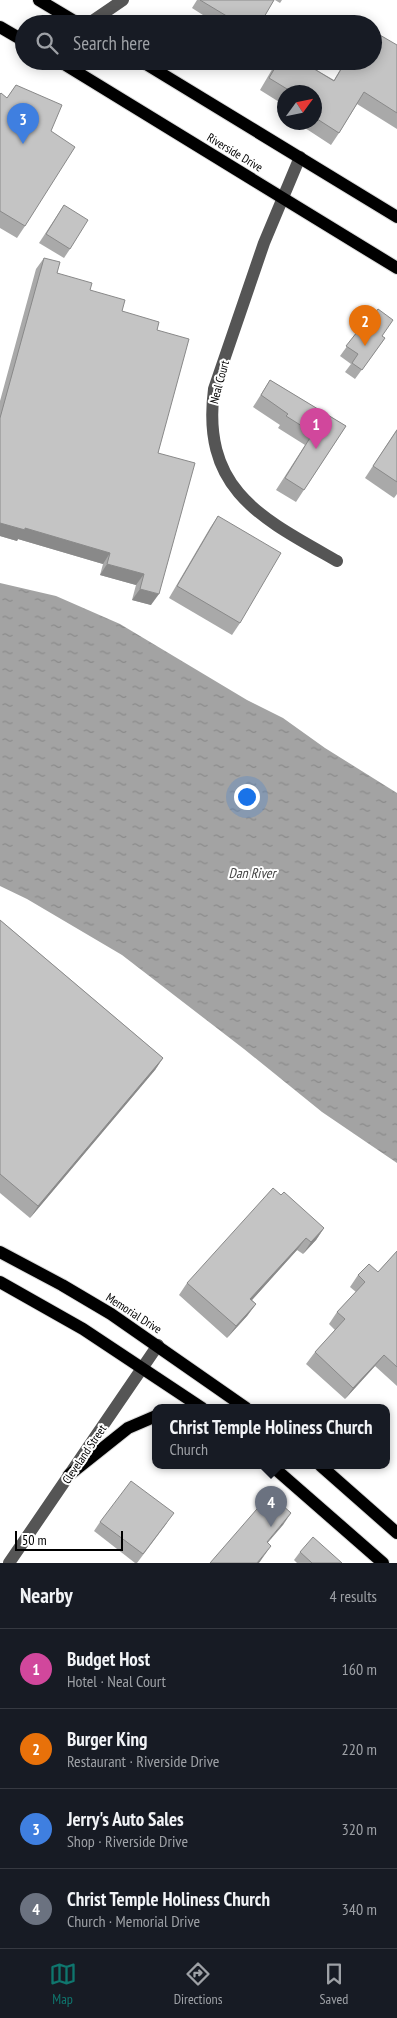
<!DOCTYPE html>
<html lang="en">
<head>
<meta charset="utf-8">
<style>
  body { margin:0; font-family:"PT Sans Narrow",sans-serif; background:#20242c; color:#f1f3f6 }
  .compass { position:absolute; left:277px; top:85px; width:45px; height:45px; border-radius:50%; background:#171b24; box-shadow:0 2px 12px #0003; rotate:57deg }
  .scale { position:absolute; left:15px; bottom:12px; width:108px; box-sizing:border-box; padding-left:5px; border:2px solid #000; border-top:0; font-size:14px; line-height:18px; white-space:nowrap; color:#000; -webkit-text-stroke:4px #fff; paint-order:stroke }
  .you { position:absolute; left:246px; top:796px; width:18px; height:18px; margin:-12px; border:4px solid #fff; border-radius:50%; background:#1a73e8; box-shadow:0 0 0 8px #1a73e833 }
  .badge { display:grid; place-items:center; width:32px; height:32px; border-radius:50%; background:#0f766e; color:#fff; font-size:16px; font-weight:700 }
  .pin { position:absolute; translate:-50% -41px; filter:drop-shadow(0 1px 2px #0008) }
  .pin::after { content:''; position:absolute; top:26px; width:18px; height:15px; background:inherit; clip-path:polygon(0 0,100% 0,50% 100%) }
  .popup { position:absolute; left:152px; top:1404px; width:238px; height:65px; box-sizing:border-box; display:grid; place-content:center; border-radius:10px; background:#171b24; filter:drop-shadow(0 1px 4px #0005); font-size:16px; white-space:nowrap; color:#9ea1a6 }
  .popup b { font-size:19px; color:#f1f3f6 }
  .popup::after { content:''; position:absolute; left:50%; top:100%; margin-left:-10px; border:10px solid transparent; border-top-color:#171b24 }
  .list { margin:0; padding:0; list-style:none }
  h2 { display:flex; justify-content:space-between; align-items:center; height:65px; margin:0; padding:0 20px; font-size:21px }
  h2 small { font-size:16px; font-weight:400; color:#9ea1a6 }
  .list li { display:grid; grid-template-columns:32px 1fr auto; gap:15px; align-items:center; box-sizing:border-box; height:80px; padding:0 20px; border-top:1px solid #363941 }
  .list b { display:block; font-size:19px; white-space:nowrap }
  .list p { margin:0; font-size:16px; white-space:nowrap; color:#9ea1a6 }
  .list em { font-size:16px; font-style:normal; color:#9ea1a6 }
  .icon { flex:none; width:28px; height:28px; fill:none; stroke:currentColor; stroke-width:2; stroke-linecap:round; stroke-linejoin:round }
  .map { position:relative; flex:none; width:397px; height:1563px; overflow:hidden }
  .search { position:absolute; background:#171b24; box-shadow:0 2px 12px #0003; left:15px; right:15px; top:15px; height:55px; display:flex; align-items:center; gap:12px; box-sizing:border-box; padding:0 18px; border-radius:28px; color:#9ea1a6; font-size:19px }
  .sheet { height:385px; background:#171b24 }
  nav { display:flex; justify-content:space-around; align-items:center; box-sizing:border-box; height:70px; border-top:1px solid #363941; background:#171b24; font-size:14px; color:#9ea1a6 }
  nav a { display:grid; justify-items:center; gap:2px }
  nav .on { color:#0f766e }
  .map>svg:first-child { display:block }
</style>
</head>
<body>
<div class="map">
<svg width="397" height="1563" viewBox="0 0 397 1563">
  <defs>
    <pattern id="water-ripples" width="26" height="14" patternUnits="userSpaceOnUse" patternTransform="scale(1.25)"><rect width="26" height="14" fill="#a3a3a3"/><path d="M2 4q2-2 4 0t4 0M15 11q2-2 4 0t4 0" fill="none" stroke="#8b8b8b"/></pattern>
  </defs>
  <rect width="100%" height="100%" fill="#fff"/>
  <path fill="url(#water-ripples)" d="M0,583L56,596L120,624L247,700L283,718L325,748L397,793V1163L322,1112L244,1049L122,955L27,899L0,886Z"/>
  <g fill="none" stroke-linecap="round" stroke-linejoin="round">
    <defs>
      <g id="major">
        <path d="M39,0L79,24"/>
        <path d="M0,27L24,41"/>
        <path d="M59,61L397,268"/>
        <path d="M141,61L397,217"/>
        <path d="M0,1252L62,1285L111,1314L246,1408"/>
        <path d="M0,1282L83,1329L202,1408"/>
        <path d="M272,1466L383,1563"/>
        <path d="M321,1466L397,1533"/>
        <path d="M69,1475L128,1428L156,1416"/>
      </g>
    </defs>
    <use href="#major" stroke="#dbdbdb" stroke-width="14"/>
    <g stroke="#555" stroke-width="12">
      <path d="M88,24L123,0"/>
      <path d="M300,157L264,243L214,389C201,490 261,518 337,561"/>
      <path d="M9,1563L158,1345"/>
    </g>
    <use href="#major" stroke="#000" stroke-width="12"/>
  </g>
  <g fill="#a9a9a9">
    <path d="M197,0H274L260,24H217L192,8Z"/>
    <path d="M275,0H282L280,3Z"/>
    <path d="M397,45V129L357,104L339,133L331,145L305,128L308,122H314V92H284V105L260,90L277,61H301L334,80L345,61H373Z"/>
    <path d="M16,85L51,131L25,226L17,238L0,228V94L7,98Z"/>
    <path d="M64,205L70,249L64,258L39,243Z"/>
    <path d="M44,258L57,273L90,290L122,311L157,330L158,453L151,605L132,600L136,585L100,575L103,564L18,539L17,541L0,536V401L36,269Z"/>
    <path d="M361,327L363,329L382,336L385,338L355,379L345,372L351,364L340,356Z"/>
    <path d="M270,380L346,426L296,502L276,490L305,445L278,428L280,425L253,407Z"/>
    <path d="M397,429V494L394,498L365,478Z"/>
    <path d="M218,516L240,623L232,635L169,598L210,528Z"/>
    <path d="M0,920L163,1058L155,1070L30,1218L0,1193Z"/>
    <path d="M281,1195L324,1228L316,1240L303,1254L297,1250L252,1300L256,1304L247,1316L227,1338L179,1295L187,1283Z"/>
    <path d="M397,1251V1386L375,1366L345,1399L306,1364L315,1352L335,1330L329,1324L337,1312L356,1292L350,1287L358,1275L378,1272Z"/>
    <path d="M100,1522L167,1523L137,1563H135L94,1531Z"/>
    <path d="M300,1552L342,1563H297L294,1560Z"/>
  </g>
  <g fill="#898989">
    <path d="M0,523L25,528L110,553L103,564L18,539L17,541L0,536Z"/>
    <path d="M107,564L144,574L136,585L100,575Z"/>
    <path d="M140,589L159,594L151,605L132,600Z"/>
    <path d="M163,1058L155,1070L30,1218L38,1206Z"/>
    <path d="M324,1228L316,1240L303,1254L311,1242Z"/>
    <path d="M306,1238L297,1250L242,1311L250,1299Z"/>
    <path d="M256,1304L247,1316L227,1338L236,1326Z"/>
    <path d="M384,1355L375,1366L345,1399L353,1388Z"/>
    <path d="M291,1513L283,1525L258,1554L267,1542Z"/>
    <path d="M271,1546L259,1563H257Z"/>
  </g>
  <g fill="#c4c4c4" stroke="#898989">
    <path d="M200,0H274L260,24H240Z"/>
    <path d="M373,31L397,45V113L364,92L339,133L314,117V114L318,108L314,106V92H292L269,78L279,61H301L334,81L346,61H373Z"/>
    <path d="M16,85L62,105L51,131L75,147L25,226L0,211V94L1,93L7,98Z"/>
    <path d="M64,205L88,220L70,249L46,234Z"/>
    <path d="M44,258L60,262L57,273L92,283L90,290L125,300L122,311L159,322L157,330L189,339L158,453L195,463L159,594L140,589L144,574L107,564L110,553L25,528V530L0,523V418Z"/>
    <path d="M378,309L393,320L382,336L385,338L362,370L352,363L358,354L346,346L361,327L363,329Z"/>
    <path d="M270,380L346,426L304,490L285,478L313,433L286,416L288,414L261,395Z"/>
    <path d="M397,430V482L373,466Z"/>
    <path d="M218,516L281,553L240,623L177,586Z"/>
    <path d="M0,920L163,1058L38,1206L0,1174Z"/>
    <path d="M273,1188L281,1195L284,1192L324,1228L311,1242L306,1238L250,1299L256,1304L236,1326L187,1283Z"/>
    <path d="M397,1251V1367L384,1355L353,1388L315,1352L345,1319L337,1312L365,1282L358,1275L369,1264L378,1272Z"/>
    <path d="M131,1481L174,1513L143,1554L100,1522Z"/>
    <path d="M270,1494L291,1513L267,1542L271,1546L257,1563H210Z"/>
    <path d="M313,1537L342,1563H312L300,1552Z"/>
  </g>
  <g text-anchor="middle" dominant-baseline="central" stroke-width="4" stroke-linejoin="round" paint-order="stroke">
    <g font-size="12" fill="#000" stroke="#fff">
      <text transform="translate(235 152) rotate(31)">Riverside Drive</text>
      <text transform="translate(219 382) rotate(-75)">Neal Court</text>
      <text transform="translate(134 1313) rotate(33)">Memorial Drive</text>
      <text transform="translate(84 1454) rotate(-56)">Cleveland Street</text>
    </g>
    <g font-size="14" font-style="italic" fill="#444" stroke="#fff">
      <text x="252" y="873">Dan River</text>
    </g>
  </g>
</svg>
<svg class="compass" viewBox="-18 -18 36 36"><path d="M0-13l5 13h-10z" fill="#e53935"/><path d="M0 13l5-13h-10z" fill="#9ea1a6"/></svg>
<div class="scale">50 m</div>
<div class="you"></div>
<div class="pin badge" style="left:316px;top:449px;background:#d1479c">1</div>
<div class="pin badge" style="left:365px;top:346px;background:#e8710a">2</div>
<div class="pin badge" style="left:23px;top:144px;background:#3f7fe0">3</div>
<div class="pin badge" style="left:271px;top:1527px;background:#6b7280">4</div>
<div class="popup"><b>Christ Temple Holiness Church</b>Church</div>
<div class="search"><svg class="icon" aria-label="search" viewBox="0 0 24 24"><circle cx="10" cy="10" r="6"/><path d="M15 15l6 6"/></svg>Search here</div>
</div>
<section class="sheet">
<h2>Nearby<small>4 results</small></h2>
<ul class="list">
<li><span class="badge" style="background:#d1479c">1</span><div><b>Budget Host</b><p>Hotel · Neal Court</p></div><em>160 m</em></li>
<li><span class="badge" style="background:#e8710a">2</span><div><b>Burger King</b><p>Restaurant · Riverside Drive</p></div><em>220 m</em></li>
<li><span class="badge" style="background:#3f7fe0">3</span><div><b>Jerry's Auto Sales</b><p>Shop · Riverside Drive</p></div><em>320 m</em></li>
<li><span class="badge" style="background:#6b7280">4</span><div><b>Christ Temple Holiness Church</b><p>Church · Memorial Drive</p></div><em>340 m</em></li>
</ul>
</section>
<nav>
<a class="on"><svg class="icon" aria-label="map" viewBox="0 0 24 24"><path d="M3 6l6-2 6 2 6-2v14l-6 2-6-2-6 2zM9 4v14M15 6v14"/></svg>Map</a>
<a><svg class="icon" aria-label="directions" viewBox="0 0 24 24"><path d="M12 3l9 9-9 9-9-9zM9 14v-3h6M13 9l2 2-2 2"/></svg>Directions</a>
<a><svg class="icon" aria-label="saved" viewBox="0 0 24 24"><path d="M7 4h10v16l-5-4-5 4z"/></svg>Saved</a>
</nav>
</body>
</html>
